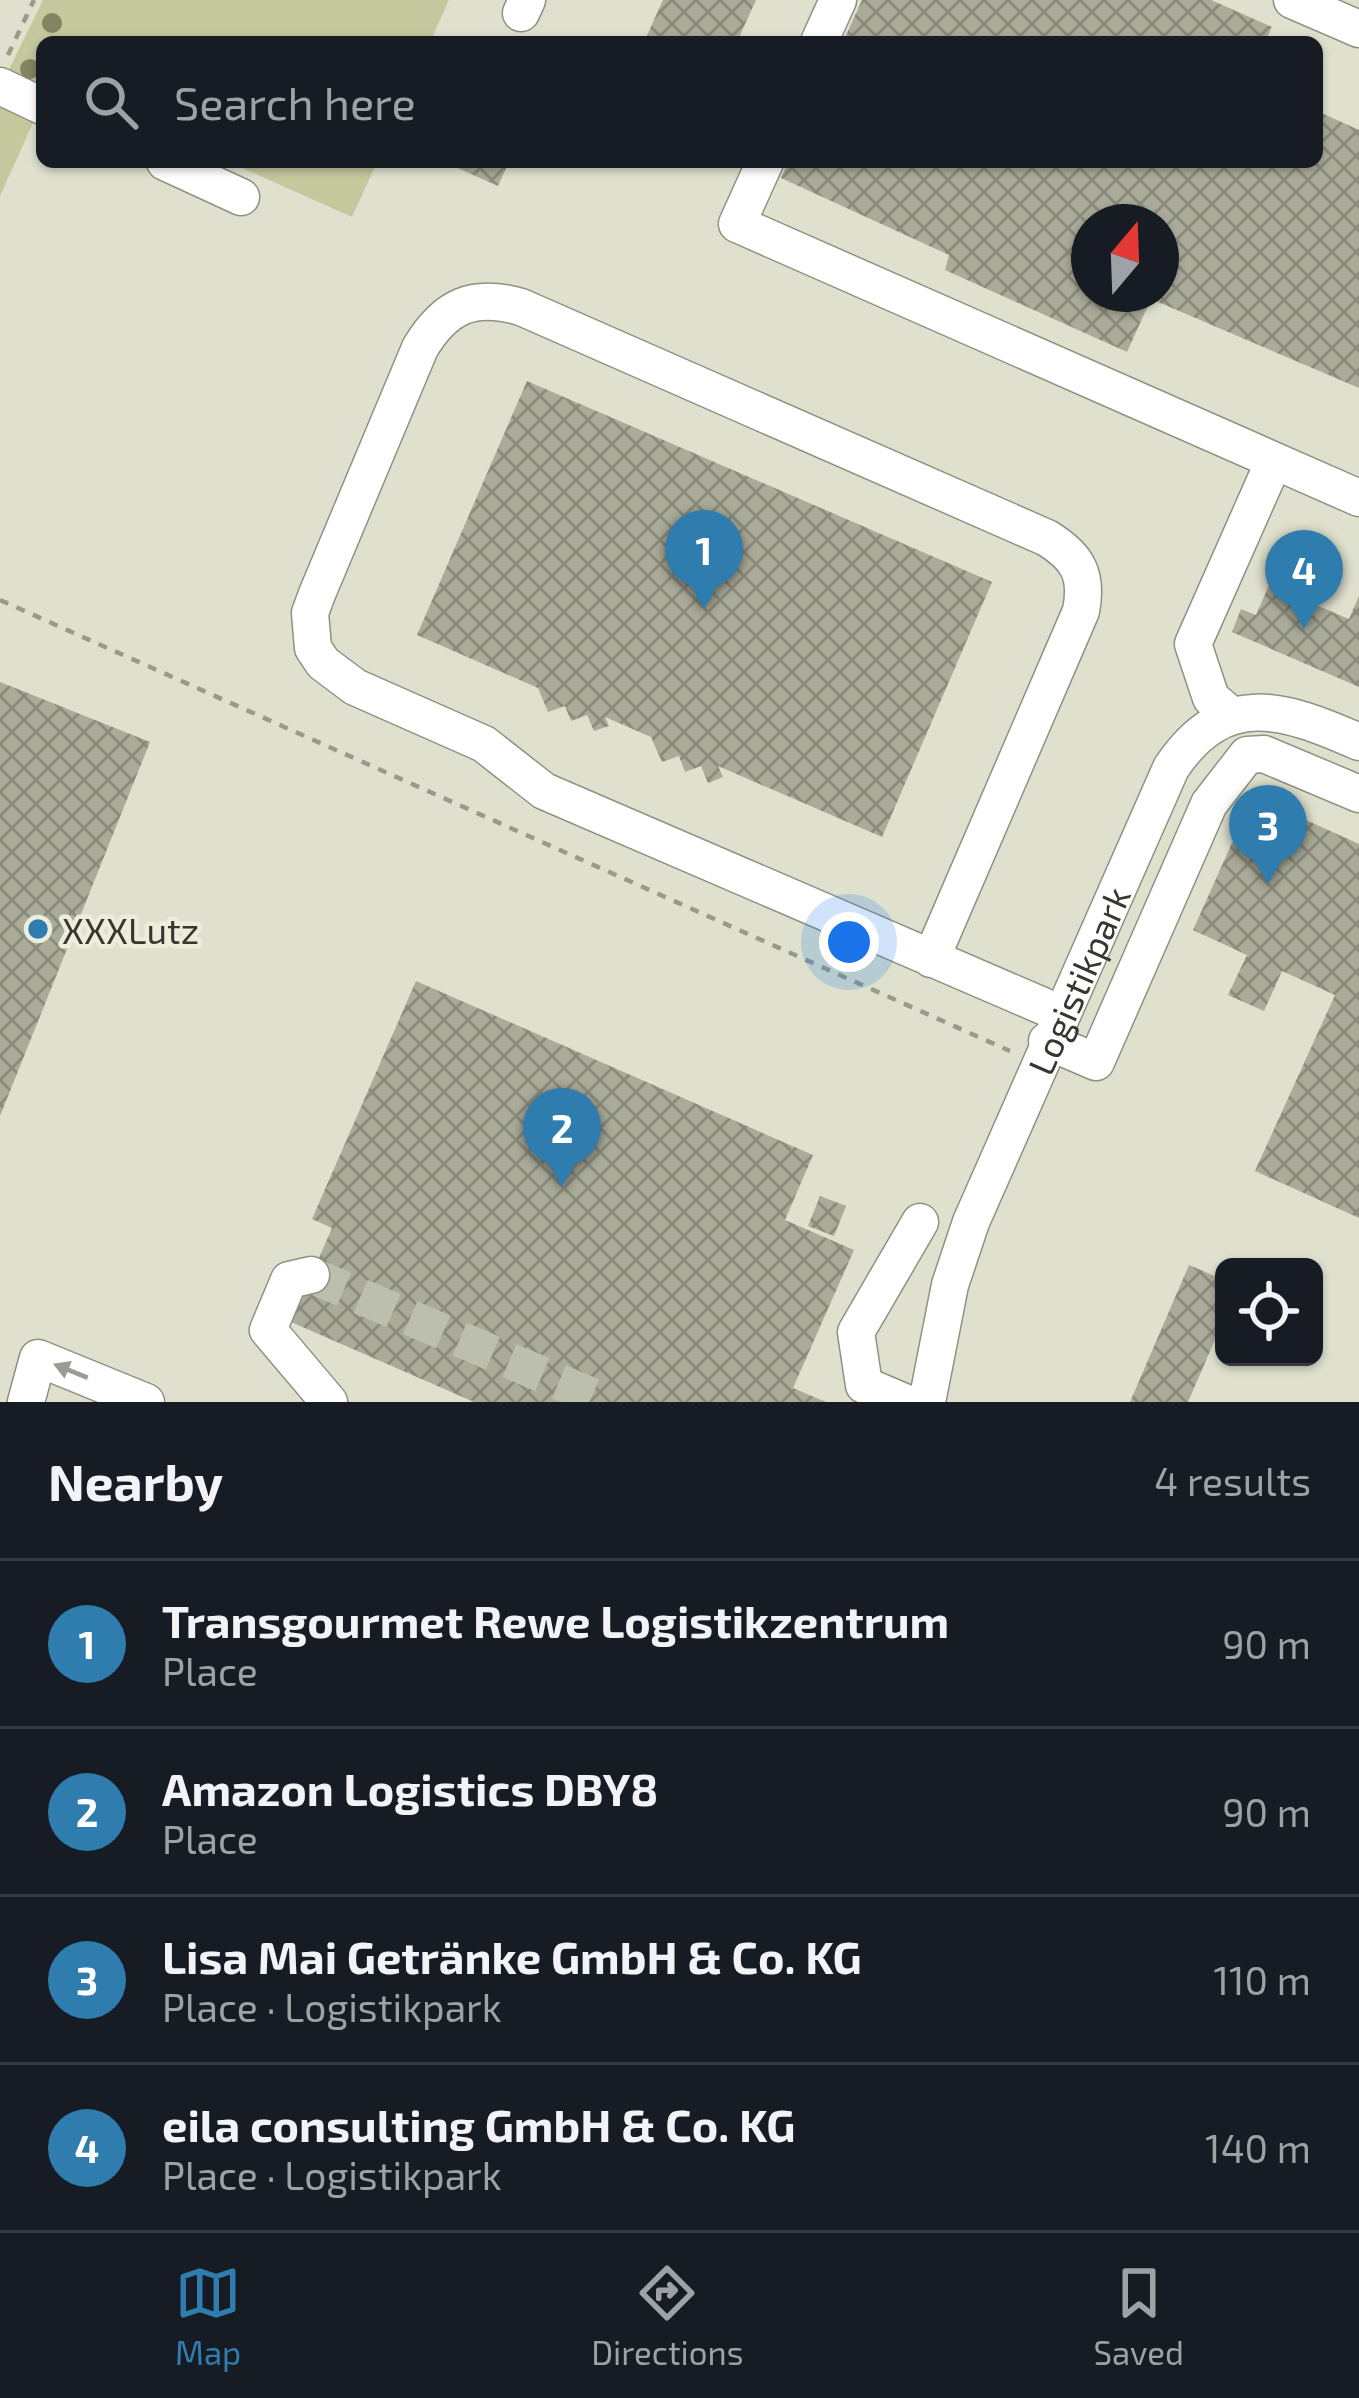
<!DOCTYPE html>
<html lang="en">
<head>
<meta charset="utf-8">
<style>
  body { margin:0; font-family:"Exo 2",sans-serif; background:#242831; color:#f1f3f6 }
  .controls { position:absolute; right:36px; bottom:36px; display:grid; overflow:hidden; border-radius:18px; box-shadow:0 3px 9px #0004 }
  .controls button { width:108px; height:108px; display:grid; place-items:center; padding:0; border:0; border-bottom:3px solid #363941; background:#171b24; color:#f1f3f6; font:60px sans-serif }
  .compass { position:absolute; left:1071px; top:204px; width:108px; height:108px; border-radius:50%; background:#171b24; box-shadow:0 3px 9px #0004; rotate:19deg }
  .you { position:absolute; left:849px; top:942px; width:42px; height:42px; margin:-30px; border:9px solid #fff; border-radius:50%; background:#1a73e8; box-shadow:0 0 0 18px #1a73e833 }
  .badge { display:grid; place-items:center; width:78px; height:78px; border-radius:50%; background:#2f7cae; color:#fff; font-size:39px; font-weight:700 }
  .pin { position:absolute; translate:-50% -99px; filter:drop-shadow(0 3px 6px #0008) }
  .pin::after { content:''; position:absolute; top:63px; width:42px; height:36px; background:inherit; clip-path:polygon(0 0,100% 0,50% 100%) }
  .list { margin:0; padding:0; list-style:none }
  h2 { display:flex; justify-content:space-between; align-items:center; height:156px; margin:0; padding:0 48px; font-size:51px }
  h2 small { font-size:39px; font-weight:400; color:#9ea1a6 }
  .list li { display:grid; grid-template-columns:78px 1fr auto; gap:36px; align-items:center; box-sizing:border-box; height:168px; padding:0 48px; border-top:3px solid #363941 }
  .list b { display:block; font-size:45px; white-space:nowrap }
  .list p { margin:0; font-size:39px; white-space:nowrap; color:#9ea1a6 }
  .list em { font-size:39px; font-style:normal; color:#9ea1a6 }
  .icon { flex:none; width:66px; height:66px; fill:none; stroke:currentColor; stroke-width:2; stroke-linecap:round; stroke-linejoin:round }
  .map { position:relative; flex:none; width:1359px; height:1402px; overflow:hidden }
  .search { position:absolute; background:#171b24; box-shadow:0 3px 9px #0004; left:36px; right:36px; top:36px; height:132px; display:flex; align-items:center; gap:30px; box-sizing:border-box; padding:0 42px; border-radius:18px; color:#9ea1a6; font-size:45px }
  .sheet { height:828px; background:#171b24 }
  nav { display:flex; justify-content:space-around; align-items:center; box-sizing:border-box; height:168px; border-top:3px solid #363941; background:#171b24; font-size:33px; color:#9ea1a6 }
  nav a { display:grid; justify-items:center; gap:6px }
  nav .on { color:#2f7cae }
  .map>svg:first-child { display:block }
</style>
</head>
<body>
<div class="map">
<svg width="1359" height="1402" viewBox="0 0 1359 1402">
  <defs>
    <pattern id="building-cross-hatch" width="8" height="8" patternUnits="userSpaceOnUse" patternTransform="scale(3)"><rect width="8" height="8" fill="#aaab99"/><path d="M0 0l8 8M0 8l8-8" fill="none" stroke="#8b8c7d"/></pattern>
  </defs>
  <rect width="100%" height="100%" fill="#dfe1ce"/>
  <g fill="#c5c89d">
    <path d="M43,0H449L430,42H42V103L0,196V88Z"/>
    <path d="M229,162H377L352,217Z"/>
  </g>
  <g fill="url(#building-cross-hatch)" fill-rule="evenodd">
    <path d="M663,0H756L737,42H644Z"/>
    <path d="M862,0H1211L1272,27L1265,42H843Z"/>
    <path d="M1317,111L1359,130V388L1151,299L1127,352L945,270L949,255L781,178L788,162H1317ZM1089,222H1161V294H1089Z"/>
    <path d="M444,162H509L498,186Z"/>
    <path d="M527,381L992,582L882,837L718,766L723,777L708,783L701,766L685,772L679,756L662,762L651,737L605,717L609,726L594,731L587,715L571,721L565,706L548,712L538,688L417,635Z"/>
    <path d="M1269,585L1349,619L1359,596V687L1232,632L1241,609L1256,615Z"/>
    <path d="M0,682L150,742L0,1116Z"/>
    <path d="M1253,796L1359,844V1218L1255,1171L1335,995L1282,971L1264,1011L1228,995L1247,955L1193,930Z"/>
    <path d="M416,981L813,1155L785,1220L854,1250L793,1388L826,1402H474L291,1322L332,1228L312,1219Z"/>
    <path d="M820,1196L846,1206L834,1236L808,1226Z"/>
    <path d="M1189,1265L1224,1280V1319L1188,1402H1130Z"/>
  </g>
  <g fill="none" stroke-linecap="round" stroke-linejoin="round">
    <path stroke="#bdbfae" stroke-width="36" stroke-dasharray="36 18" stroke-linecap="butt" d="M311,1275L606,1402"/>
    <defs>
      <g id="minor">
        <path d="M1292,0L1359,29"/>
        <path d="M521,13L527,0"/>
        <path d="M819,42L838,0"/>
        <path d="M0,86L42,106"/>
        <path d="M165,162L241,197"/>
        <path d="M765,162L737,224L1359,498"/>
        <path d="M1231,715L1211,698L1193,644L1274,461"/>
        <path d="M931,959L1081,611C1088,575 1078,557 1047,538L521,307C473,293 445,306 420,348L317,594L310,613L313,648L323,663L355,687L484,744L544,791L1059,1013"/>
        <path d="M1047,1041L1096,1062L1209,804L1247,755L1264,754L1359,794"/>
        <path d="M311,1275L289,1280L268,1330L329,1402"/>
        <path d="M26,1402L38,1358L146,1402"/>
        <path d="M904,1402L864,1385L856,1332L920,1222"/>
        <path id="s1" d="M927,1402L950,1285L971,1222L1171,768C1224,688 1284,709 1359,742"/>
      </g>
    </defs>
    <use href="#minor" stroke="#909180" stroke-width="39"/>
    <g stroke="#989a8b" stroke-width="4.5" stroke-dasharray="9 9" stroke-linecap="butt">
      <path d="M8,55L34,0"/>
      <path d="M0,600L1010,1051"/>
    </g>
    <use href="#minor" stroke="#fff" stroke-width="36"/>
  </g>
  <g fill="#838560">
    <circle cx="52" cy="23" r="10"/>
    <circle cx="30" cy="69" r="10"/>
  </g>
  <defs><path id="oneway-solid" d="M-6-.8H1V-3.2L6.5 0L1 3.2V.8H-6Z" transform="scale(3)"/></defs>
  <use fill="#9a9b97" href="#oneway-solid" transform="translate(71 1371) rotate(-158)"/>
  <circle fill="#2f7cae" stroke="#eceedb" stroke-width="4.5" cx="38" cy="929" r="12"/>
  <g text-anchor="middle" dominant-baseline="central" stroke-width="9" stroke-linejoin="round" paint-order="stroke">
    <g font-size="36" fill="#36372f" stroke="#eceedb" text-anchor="start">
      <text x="62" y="929">XXXLutz</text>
    </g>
    <g font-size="36" fill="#36372f" stroke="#eceedb">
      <text stroke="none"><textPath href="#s1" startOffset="450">Logistikpark</textPath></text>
    </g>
  </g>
</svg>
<div class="controls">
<button><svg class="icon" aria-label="locate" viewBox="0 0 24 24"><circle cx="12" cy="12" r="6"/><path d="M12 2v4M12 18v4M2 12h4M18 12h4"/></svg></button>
</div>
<svg class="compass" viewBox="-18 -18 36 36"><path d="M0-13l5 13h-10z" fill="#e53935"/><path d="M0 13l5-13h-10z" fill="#9ea1a6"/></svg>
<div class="you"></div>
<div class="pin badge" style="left:704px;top:609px">1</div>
<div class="pin badge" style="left:562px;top:1187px">2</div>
<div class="pin badge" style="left:1268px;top:884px">3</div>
<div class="pin badge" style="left:1304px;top:629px">4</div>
<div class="search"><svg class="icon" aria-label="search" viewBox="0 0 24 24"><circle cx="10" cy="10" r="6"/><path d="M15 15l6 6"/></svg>Search here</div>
</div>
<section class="sheet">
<h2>Nearby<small>4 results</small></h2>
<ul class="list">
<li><span class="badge">1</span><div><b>Transgourmet Rewe Logistikzentrum</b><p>Place</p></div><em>90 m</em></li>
<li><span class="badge">2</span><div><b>Amazon Logistics DBY8</b><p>Place</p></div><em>90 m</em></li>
<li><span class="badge">3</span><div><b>Lisa Mai Getränke GmbH &amp; Co. KG</b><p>Place · Logistikpark</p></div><em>110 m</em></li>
<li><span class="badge">4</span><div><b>eila consulting GmbH &amp; Co. KG</b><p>Place · Logistikpark</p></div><em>140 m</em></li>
</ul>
</section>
<nav>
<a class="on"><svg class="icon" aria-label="map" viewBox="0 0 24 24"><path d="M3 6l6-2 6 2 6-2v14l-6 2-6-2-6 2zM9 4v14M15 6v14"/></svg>Map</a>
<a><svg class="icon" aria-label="directions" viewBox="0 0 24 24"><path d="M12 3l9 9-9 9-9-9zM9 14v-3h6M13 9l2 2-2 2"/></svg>Directions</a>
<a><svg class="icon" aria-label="saved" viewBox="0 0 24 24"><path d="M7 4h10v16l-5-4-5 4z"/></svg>Saved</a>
</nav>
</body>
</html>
